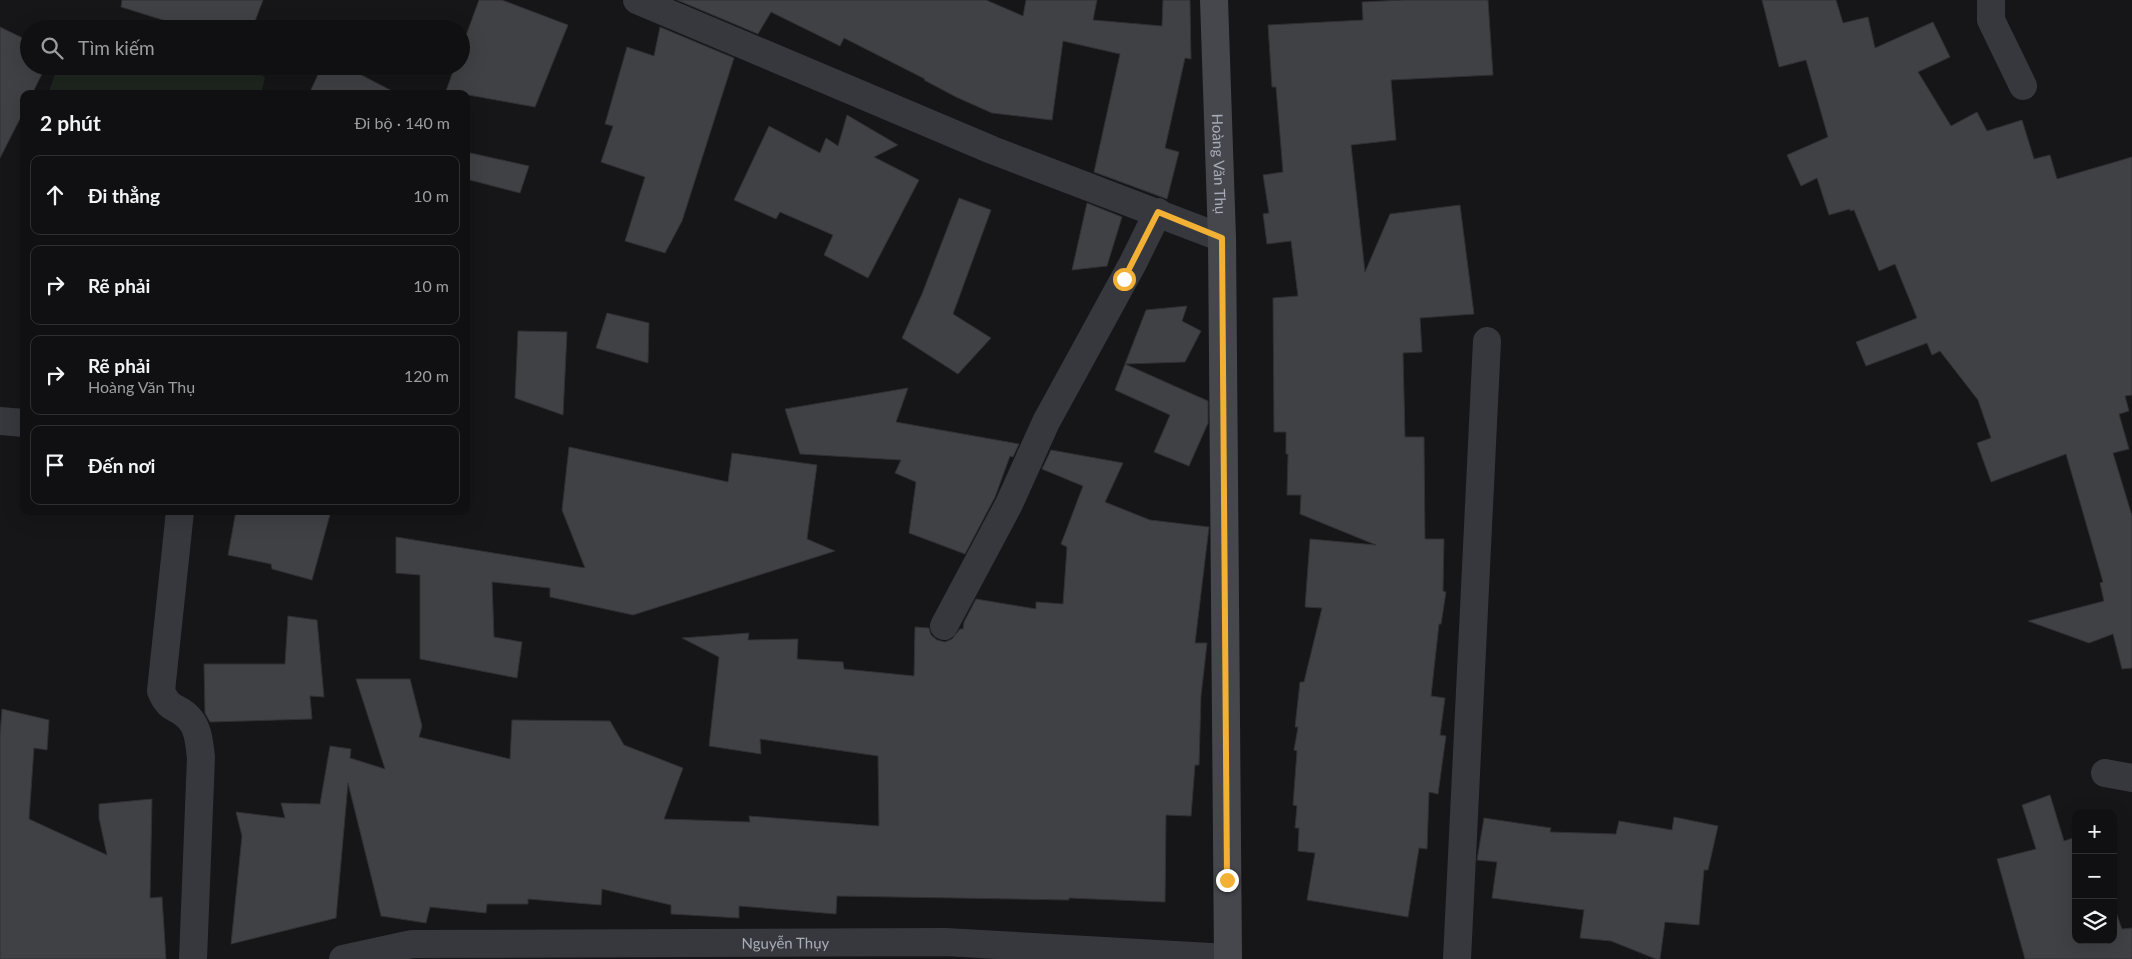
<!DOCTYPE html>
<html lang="vi">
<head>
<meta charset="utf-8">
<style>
  body { margin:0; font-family:Lato,sans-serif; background:#1e1e20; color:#f1f3f6 }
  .controls { position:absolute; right:15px; bottom:15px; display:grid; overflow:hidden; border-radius:10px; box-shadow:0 5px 20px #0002 }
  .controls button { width:45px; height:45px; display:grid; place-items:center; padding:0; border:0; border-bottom:1px solid #303032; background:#101012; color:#f1f3f6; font:25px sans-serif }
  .stop { position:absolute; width:15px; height:15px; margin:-11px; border:4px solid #f2b134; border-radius:50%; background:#fff }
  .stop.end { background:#f2b134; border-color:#fff; box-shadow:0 1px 5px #0008 }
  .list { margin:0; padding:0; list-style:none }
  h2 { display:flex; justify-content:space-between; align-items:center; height:65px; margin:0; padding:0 20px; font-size:21px }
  h2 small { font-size:16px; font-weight:400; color:#9c9d9f }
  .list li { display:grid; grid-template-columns:32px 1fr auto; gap:15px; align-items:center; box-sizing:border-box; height:80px; margin:0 10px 10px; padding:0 10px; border:1px solid #303032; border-radius:10px }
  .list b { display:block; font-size:19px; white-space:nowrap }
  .list p { margin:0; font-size:16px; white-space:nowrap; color:#9c9d9f }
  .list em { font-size:16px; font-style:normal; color:#9c9d9f }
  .icon { flex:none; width:28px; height:28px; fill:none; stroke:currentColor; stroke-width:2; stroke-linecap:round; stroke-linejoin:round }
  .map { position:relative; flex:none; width:2132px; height:959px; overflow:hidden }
  .search { position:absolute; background:#101012; box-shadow:0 5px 20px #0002; left:20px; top:20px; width:450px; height:55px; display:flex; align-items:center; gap:12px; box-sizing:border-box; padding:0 18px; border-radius:28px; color:#9c9d9f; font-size:19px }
  .panel { position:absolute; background:#101012; box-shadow:0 5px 20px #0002; left:20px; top:90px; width:450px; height:425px; border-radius:10px }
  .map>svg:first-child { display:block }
</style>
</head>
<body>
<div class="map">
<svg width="2132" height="959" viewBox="0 0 2132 959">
  <rect width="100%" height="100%" fill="#161618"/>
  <path fill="#1e261f" d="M58,66H253L265,78L261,94H48Z"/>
  <g fill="#404145" stroke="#303034">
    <path d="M122,0H263L252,29H192L121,7Z"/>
    <path d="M479,0H502L568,25L535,107L446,91L455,66H461V49Z"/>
    <path d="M677,0H986L1023,16L1026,0H1097L1093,20L1162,26L1163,0H1190L1191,59L1185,58L1165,148L1179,152L1167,199L1094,172L1120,54L1063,41L1052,120L992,113L956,97L924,80L925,79L844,38L840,46L771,12L758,34Z"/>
    <path d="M1404,0H1488L1493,75L1391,80L1396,140L1351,145L1365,272L1390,214L1460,205L1474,314L1420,318L1422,352L1403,353L1405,437H1424L1425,539H1444L1443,591L1446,592L1441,624H1439L1431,696L1445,698L1440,735L1446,736L1438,794L1429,792L1427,849L1419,848L1408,917L1307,900L1315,853L1298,851L1299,828H1295L1297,806L1293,805L1297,751L1294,750L1298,727H1295L1300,682H1304L1322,608L1305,607L1310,539L1376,545L1300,514L1301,495H1287L1288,454H1286V432H1274L1273,298L1298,296L1291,241L1267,244L1263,214L1269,213L1263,175L1283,172L1276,87H1272L1268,25L1363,20L1362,2Z"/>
    <path d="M1762,0H1836L1843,23L1868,17L1875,48L1933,22L1950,57L1918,72L1951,126L1977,112L1987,131L2022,120L2034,159L2050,155L2057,179L2132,157V395L2125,396L2129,411L2119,414L2129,449L2113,453L2132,516V668L2122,669L2113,634L2089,643L2028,621L2104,601L2100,583L2103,582L2066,454L1991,482L1977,443L1991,438L1978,400L1940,351L1932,355L1927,343L1866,366L1856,342L1917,318L1895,264L1879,271L1854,210L1850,211V209L1829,215L1817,178L1801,186L1787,155L1828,137L1806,60L1779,67Z"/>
    <path d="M0,27L29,41V66H46L32,94H24V111L0,158Z"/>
    <path d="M660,27L734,58L682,221L665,253L625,241L645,177L601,162L613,126L605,124L627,47L654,56Z"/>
    <path d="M322,66H344L398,94H309Z"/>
    <path d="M847,115L898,145L874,157L919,180L868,278L824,255L833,235L780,212L776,219L734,200L769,126L820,153L826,138L838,146Z"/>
    <path d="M466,152L529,166L520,193L466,179Z"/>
    <path d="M959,198L991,210L953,314L991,338L958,374L902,338L922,294Z"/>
    <path d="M1087,203L1122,217L1107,266L1072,270Z"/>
    <path d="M1187,306L1182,321L1201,331L1185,362L1125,364L1146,310Z"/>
    <path d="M607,313L649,323L648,363L596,348Z"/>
    <path d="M518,331L567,332L563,415L515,398Z"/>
    <path d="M1125,364L1208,401V423L1189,466L1154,452L1170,415L1115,390Z"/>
    <path d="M908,388L896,422L1019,444L1013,457L1010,456L995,497L965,554L909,533L916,482L895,473L901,460L800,454L785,409Z"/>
    <path d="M569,447L728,482L732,453L817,465L807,539L835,551L633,615L550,597V588L492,582L494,637L522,642L517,678L420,659V575L396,573V537L585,568L562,510Z"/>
    <path d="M1051,450L1123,463L1105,502L1150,520L1209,527L1195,643H1207L1201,696L1199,765H1195L1191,816L1166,815L1165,902L1069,898V900L837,896L836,914L739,906V918L671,914V905L602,889L601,905L528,899V904H487L486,913L430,907L426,923L381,916L348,783L336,918L231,944L242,836L236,812L285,818L281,803L320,804L330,746L351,749L350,758L385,769L356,679H410L422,726L419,737L510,759L512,720L610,721L624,745L683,768L664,819L750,822L749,816L879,826L878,756L760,739L761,754L709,746L719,657L682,638L749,633L748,640L798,639L797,659L843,662L844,669L914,676L915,627L929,628L931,635L937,640L945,642L952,639L960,629H963L964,622L976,599L1036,609V602L1063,604L1067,547L1061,544L1083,486L1042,469Z"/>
    <path d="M236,511H331L312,580L272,569L271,564L228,555Z"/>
    <path d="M288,616L317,620L324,697L310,696L312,719L210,722L205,713L204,664H285Z"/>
    <path d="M2,709L49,720L47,750L34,748L29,819L107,855L99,818V804L152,799L150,898L162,897L166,959H0V735Z"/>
    <path d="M2050,795L2064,841L2076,837V940H2113V904L2122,929L2132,928V959H2025L1997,859L2036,849L2022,805Z"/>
    <path d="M1674,817L1718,826L1708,870H1704L1699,925L1665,922L1660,959H1656L1611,941L1580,938L1584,910L1492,898L1497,862L1477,860L1484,818L1551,828L1550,832L1616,834L1619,821L1672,830Z"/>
  </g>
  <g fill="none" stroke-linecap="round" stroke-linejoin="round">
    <g stroke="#37383d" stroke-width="28">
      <path d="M637,0L992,150L1222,238"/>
      <path d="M1991,0V20L2023,86"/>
      <path d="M0,421L24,423"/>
      <path d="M180,511L161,691C170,712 177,705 189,718C199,729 199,744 201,757L193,959"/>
      <path d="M944,626L1009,504L1046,422L1133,263L1158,212"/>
      <path d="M2105,773L2132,778"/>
      <path d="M1457,959L1487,341"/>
    </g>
    <path stroke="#37383d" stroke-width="28" id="s1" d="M343,959L412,944L945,942L1228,958"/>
    <path stroke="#45474d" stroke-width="28" id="s2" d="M1214,0L1222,238L1228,959"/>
  </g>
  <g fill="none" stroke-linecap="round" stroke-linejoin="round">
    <path stroke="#f2b134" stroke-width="6" d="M1124,279L1158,212L1222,238L1227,880"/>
  </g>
  <g text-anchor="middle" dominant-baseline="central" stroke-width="4.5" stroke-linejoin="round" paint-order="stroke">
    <g font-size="15" fill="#a8adb8" stroke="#111113">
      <text stroke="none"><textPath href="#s2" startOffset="164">Hoàng Văn Thụ</textPath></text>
      <text stroke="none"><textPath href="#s1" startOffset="444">Nguyễn Thụy</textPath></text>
    </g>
  </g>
</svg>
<div class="controls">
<button>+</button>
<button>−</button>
<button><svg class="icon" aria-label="layers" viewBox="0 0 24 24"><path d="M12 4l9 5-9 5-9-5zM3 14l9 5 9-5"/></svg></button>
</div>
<div class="stop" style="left:1124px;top:279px"></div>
<div class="stop end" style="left:1227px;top:880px"></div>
<div class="search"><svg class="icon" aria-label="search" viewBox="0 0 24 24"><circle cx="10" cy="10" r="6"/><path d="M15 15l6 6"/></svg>Tìm kiếm</div>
<section class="panel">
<h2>2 phút<small>Đi bộ · 140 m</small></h2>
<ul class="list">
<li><svg class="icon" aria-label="ahead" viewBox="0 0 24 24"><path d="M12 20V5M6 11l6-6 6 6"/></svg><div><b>Đi thẳng</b></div><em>10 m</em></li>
<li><svg class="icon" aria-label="right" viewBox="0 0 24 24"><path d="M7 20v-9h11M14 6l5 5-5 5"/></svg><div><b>Rẽ phải</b></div><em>10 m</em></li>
<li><svg class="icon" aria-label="right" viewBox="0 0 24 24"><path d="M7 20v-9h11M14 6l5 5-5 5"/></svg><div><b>Rẽ phải</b><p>Hoàng Văn Thụ</p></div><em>120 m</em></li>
<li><svg class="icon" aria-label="arrive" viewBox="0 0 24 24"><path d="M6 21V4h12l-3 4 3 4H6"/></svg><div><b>Đến nơi</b></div></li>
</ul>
</section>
</div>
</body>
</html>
